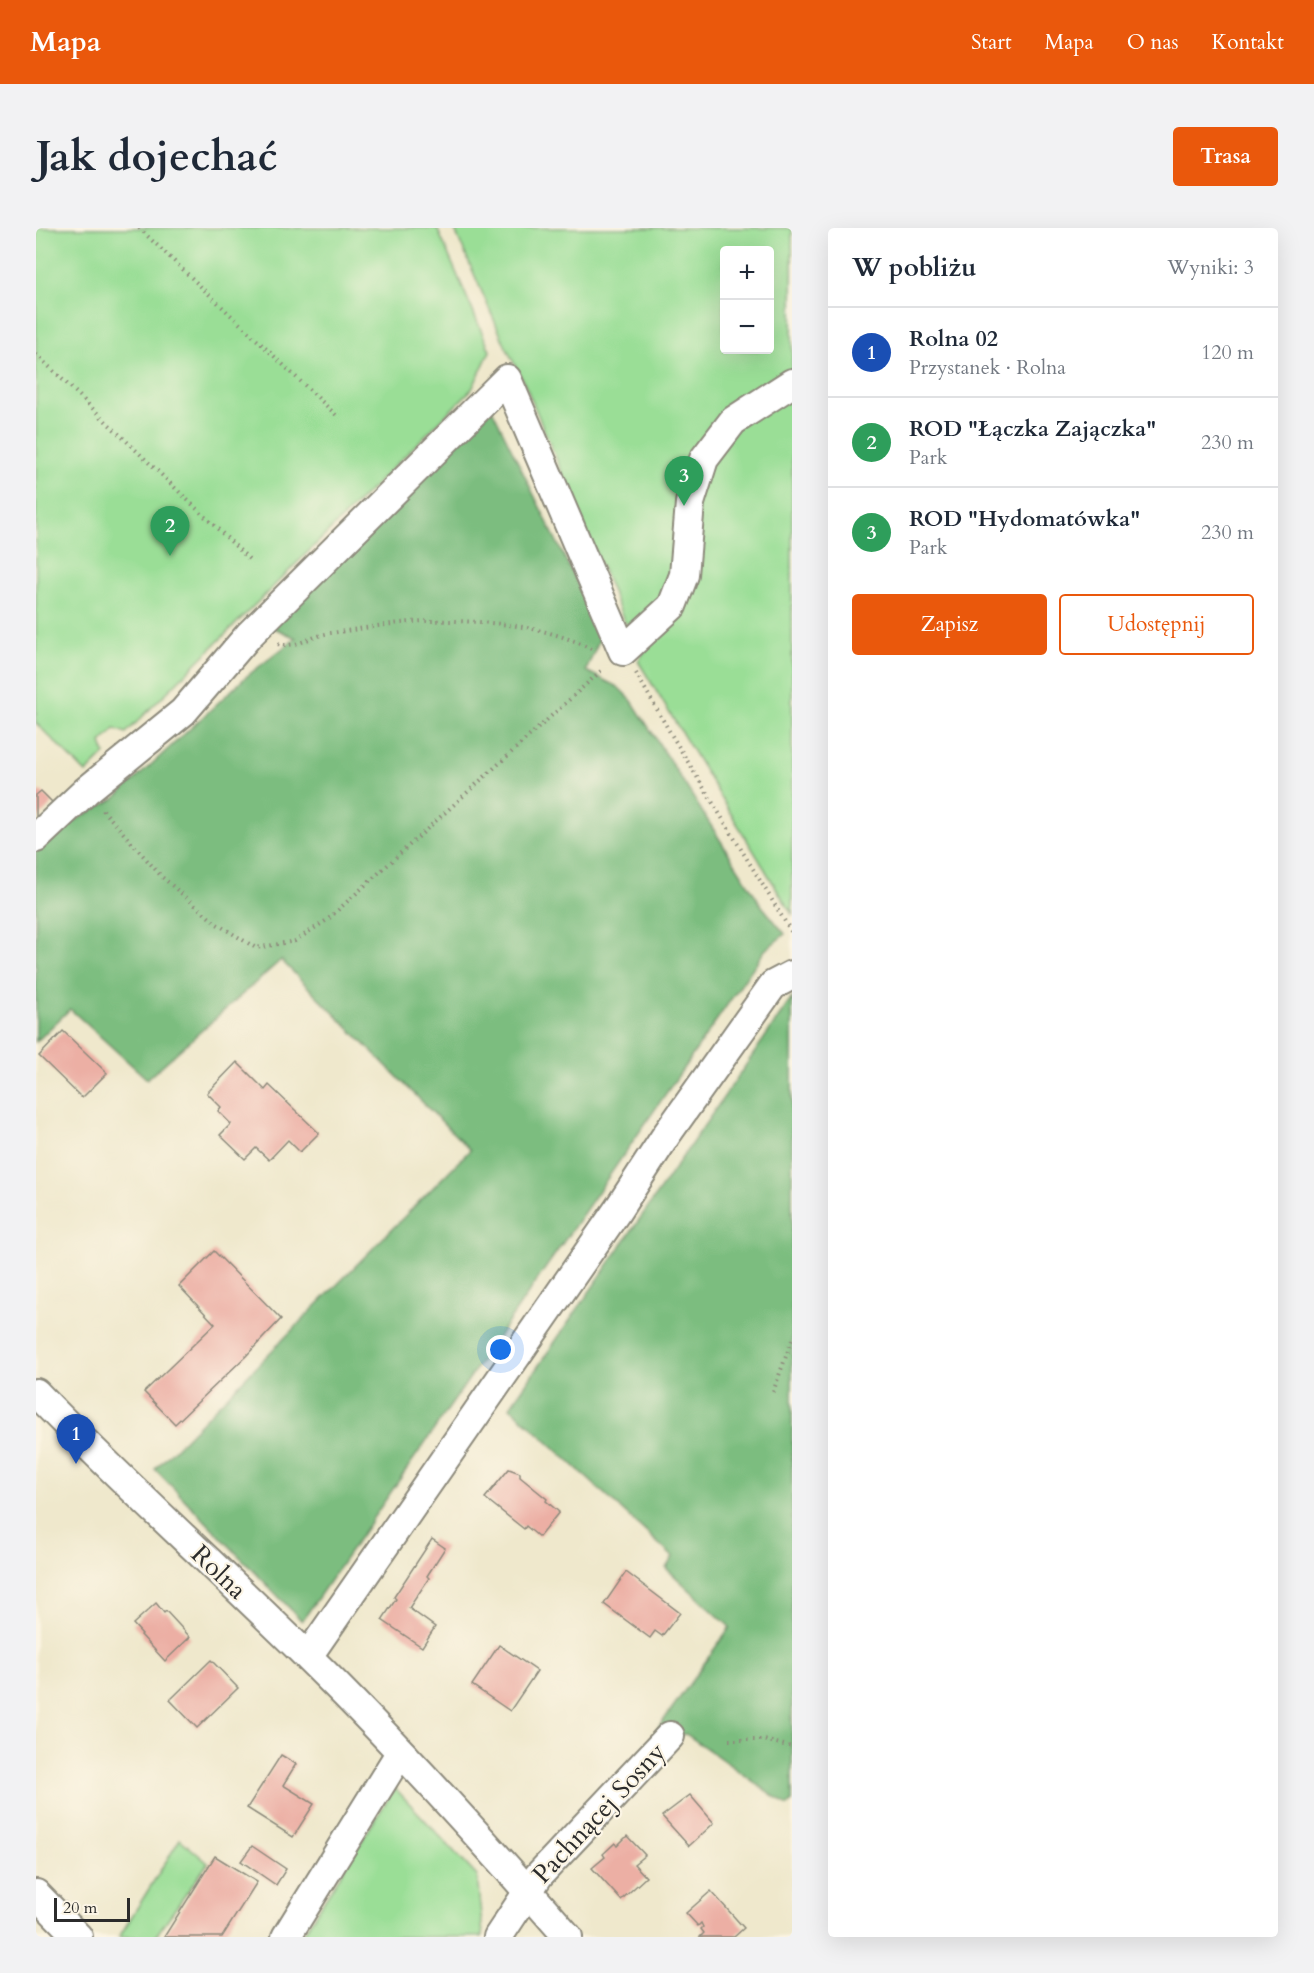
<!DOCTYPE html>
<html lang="pl">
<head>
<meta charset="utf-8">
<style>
  body { margin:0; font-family:Cardo,serif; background:#f2f2f3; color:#1f2937 }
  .controls { position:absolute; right:18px; top:18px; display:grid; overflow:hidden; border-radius:6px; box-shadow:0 6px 24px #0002 }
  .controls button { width:54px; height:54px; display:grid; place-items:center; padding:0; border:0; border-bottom:2px solid #e0e1e3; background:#fff; color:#1f2937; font:30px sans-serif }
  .scale { position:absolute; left:18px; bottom:15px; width:76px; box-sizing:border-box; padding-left:6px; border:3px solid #2b2b2b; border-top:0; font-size:16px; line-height:21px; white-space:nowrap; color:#2b2b2b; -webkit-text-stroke:4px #fcf5e5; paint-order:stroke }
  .you { position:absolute; left:465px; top:1122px; width:21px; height:21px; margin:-15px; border:4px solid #fff; border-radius:50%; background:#1a73e8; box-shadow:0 0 0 9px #1a73e833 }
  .badge { display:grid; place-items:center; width:39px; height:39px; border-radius:50%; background:#ea580c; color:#fff; font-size:20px; font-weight:700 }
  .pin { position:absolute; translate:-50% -50px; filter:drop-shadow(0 2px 3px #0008) }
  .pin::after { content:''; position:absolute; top:32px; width:21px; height:18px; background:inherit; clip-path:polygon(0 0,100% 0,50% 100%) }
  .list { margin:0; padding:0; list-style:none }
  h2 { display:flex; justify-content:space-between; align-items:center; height:78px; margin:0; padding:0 24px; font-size:26px }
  h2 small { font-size:20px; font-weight:400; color:#747a83 }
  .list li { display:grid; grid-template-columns:39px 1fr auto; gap:18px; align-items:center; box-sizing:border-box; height:90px; padding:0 24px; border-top:2px solid #e0e1e3 }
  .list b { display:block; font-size:22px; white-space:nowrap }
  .list p { margin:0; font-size:20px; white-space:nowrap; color:#747a83 }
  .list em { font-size:20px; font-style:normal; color:#747a83 }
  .actions { display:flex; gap:12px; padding:18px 24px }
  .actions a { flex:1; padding:14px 0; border:2px solid #ea580c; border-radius:6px; text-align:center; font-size:21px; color:#ea580c }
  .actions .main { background:#ea580c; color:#fff }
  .map { position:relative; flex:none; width:756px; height:1709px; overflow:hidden; border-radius:6px }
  header { display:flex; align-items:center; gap:36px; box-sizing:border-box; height:84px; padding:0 30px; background:#ea580c; color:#fff }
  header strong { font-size:28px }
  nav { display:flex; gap:33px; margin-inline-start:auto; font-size:21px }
  .intro { display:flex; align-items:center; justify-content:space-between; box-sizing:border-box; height:144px; padding:0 36px }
  h1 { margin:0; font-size:42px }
  .button { padding:15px 27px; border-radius:6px; background:#ea580c; color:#fff; font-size:21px; font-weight:700 }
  main { display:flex; gap:36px; padding:0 36px }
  aside { flex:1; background:#fff; border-radius:6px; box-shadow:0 6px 24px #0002 }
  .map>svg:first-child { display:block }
</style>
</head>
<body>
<header>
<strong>Mapa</strong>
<nav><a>Start</a><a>Mapa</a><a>O nas</a><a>Kontakt</a></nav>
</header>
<div class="intro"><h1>Jak dojechać</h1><a class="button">Trasa</a></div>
<main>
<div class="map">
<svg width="756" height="1709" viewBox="0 0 756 1709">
  <rect width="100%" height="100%" fill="#fcf5e5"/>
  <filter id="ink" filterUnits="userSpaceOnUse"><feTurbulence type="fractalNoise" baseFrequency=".0167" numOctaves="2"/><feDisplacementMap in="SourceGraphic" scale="12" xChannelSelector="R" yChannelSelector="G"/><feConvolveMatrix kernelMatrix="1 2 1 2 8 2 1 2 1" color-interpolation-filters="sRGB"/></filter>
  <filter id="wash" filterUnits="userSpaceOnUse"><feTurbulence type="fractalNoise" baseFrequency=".008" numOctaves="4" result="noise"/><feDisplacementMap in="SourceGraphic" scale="24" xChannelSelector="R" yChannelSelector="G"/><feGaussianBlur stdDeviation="1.35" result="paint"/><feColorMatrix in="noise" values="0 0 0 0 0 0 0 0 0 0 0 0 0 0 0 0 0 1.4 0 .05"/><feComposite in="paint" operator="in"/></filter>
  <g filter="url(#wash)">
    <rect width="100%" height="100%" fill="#efe8cc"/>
    <g fill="#9ade96" stroke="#628460" stroke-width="1.5" fill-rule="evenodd">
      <path d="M0,0H401L454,123L436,161L90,505L79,501L65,515L69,526L50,545L0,495Z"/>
      <path d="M418,0H756V686L602,433L611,420L601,396L589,395L491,161L469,117ZM688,22H734V122H688Z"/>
      <path d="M359,1560L441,1648L447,1707L446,1709H265Z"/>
      <path d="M144,1611L172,1635L119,1709H83Z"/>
    </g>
    <g fill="#7bbd7f" stroke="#537455" stroke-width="1.5">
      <path d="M456,181L563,400V412L550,443L582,459L596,473L726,678L749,706L729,722L266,1393L119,1241L434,922L245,732L111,851L34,781L0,814V624L23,601L78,571L211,448L260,410L234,398Z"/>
      <path d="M756,770V1574L752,1578L650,1506L615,1510L694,1399L630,1340L637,1329L474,1179Z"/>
    </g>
    <g id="blocks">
      <g fill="#ecafa4">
        <path d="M5,563L17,575L0,592V567Z"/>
        <path d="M27,803L71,845L46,870L3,828Z"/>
        <path d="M201,834L229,862L233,857L283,905L264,924L252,912L233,932L220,920L209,931L184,907L195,896L182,883L185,879L171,865Z"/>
        <path d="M178,1023L245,1091L210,1128L139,1196L108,1164L179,1096L143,1058Z"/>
        <path d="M473,1241L484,1245V1249L511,1271L510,1273L523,1284L503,1309L490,1298L488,1301L449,1270Z"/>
        <path d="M396,1311L409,1320L391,1348L393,1350L373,1380L399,1399L386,1419L346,1392L360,1371L358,1369Z"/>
        <path d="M590,1344L644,1385L626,1408L619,1403L614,1410L568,1376Z"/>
        <path d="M120,1375L128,1385L130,1383L154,1409L129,1433L105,1407L106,1406L97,1396Z"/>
        <path d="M463,1417L501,1443L474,1483L436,1457Z"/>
        <path d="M175,1432L202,1460L161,1500L134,1472Z"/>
        <path d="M245,1527L260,1536L247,1557L278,1576L257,1609L211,1580Z"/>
        <path d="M654,1567L678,1595L653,1618L626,1588Z"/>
        <path d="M591,1608L609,1627L598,1636L610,1649L585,1672L556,1640L569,1629L567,1626L579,1615L581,1618Z"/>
        <path d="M216,1618L250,1641L240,1657L205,1633Z"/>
        <path d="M179,1628L221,1654L186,1709H128Z"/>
        <path d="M675,1663L708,1700L698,1709H664L668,1705L665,1701L667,1699L665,1695L662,1698L650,1685Z"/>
      </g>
    </g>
  </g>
  <g filter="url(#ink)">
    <use href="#blocks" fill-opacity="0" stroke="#8d8a7c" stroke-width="1.5"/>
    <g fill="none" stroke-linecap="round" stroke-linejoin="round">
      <defs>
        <g id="minor">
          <path d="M0,610L50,563L147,484L213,407L471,151L587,423L636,378L648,347L654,275L668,231L697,193L756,155"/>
          <path d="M0,1165C87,1255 181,1339 270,1427C361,1516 448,1613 532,1709"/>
          <path d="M272,1428L581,983L631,906L737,757L756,747"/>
          <path d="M0,1666L42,1709"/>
          <path d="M250,1709L364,1525"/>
          <path d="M462,1709L503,1647L634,1508"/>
        </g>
      </defs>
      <use href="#minor" stroke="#8d8a7c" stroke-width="32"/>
      <g stroke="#8d8a7c" stroke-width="4" stroke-dasharray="1.5 4.5" stroke-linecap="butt">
        <path d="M103,0L300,187"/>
        <path d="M0,126L215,333"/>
        <path d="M242,416C260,421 276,407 295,405C326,401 359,394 391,393C443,392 510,396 557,422"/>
        <path d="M600,445L635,506L756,705"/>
        <path d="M67,582L126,649L181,696L220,720L259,713L291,692L567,441"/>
        <path d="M737,1164L756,1112"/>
        <path d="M693,1512H728L756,1519"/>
      </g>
      <use href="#minor" stroke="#fff" stroke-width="28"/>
    </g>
  </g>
  <g text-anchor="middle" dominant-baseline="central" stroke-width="4.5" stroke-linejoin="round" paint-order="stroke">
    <g font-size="26" fill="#2b2b2b" stroke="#fcf5e5">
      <text transform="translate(183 1344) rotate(44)">Rolna</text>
      <text transform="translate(563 1585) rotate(-47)">Pachnącej Sosny</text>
    </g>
  </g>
</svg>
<div class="controls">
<button>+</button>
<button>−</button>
</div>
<div class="scale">20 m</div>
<div class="you"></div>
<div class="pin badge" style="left:40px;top:1236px;background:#1a4fb4">1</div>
<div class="pin badge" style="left:134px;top:328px;background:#2e9e5b">2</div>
<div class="pin badge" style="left:648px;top:278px;background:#2e9e5b">3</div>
</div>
<aside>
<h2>W pobliżu<small>Wyniki: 3</small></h2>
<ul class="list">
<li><span class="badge" style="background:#1a4fb4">1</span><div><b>Rolna 02</b><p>Przystanek · Rolna</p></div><em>120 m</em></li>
<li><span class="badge" style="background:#2e9e5b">2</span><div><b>ROD &quot;Łączka Zajączka&quot;</b><p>Park</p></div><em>230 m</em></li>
<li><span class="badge" style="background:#2e9e5b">3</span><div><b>ROD &quot;Hydomatówka&quot;</b><p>Park</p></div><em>230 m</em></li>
</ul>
<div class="actions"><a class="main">Zapisz</a><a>Udostępnij</a></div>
</aside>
</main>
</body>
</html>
